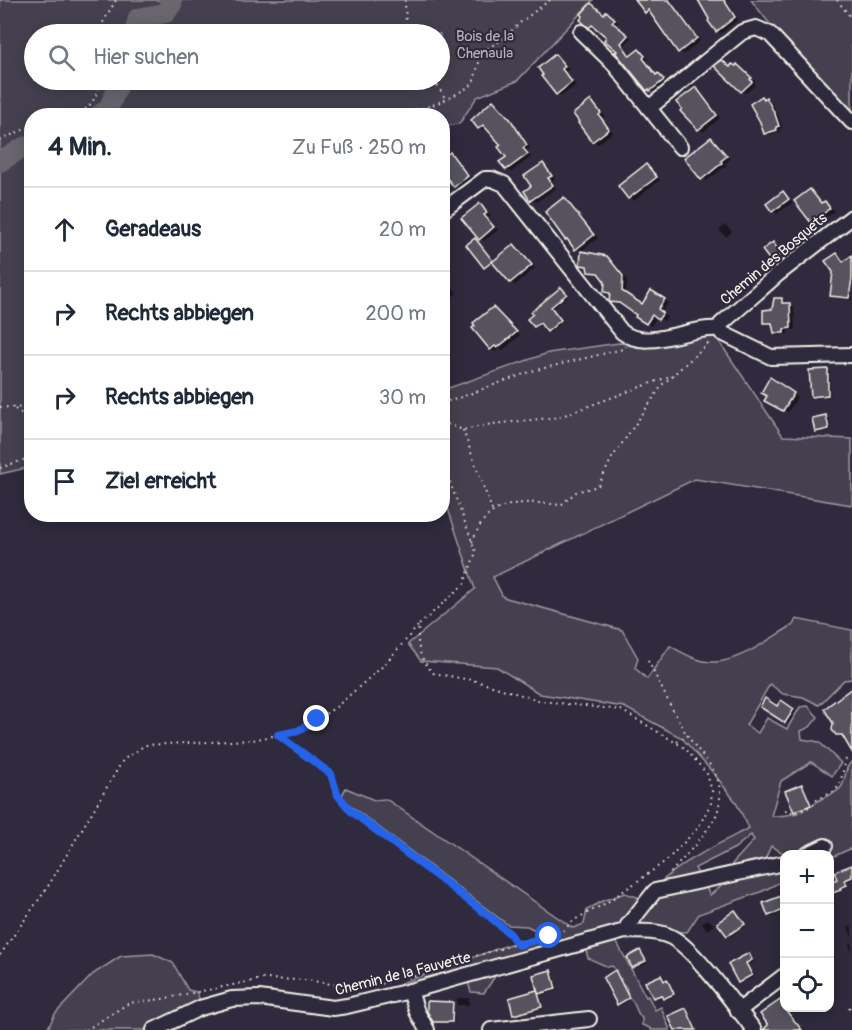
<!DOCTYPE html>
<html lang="de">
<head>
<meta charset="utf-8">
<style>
  body { margin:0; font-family:Pangolin,sans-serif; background:#f2f2f3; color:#1f2937 }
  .controls { position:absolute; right:18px; bottom:18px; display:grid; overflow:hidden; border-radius:12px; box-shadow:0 3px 15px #0003 }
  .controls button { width:54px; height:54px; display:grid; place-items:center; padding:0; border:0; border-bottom:2px solid #e0e1e3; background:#fff; color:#1f2937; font:30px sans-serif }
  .stop { position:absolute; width:18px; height:18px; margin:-14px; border:4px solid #2563eb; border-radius:50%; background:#fff }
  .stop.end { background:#2563eb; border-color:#fff; box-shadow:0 2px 6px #0008 }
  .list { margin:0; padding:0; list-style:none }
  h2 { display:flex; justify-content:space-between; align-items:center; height:78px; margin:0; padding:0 24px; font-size:26px }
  h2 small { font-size:20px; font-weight:400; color:#747a83 }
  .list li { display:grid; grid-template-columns:39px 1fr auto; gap:18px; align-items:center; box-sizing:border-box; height:84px; padding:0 24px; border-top:2px solid #e0e1e3 }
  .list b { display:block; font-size:22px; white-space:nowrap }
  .list em { font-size:20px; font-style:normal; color:#747a83 }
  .icon { flex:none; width:33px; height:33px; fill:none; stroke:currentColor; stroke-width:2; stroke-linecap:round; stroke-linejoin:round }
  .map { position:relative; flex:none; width:852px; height:1030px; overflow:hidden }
  .search { position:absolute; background:#fff; box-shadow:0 3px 15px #0003; left:24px; top:24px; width:426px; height:66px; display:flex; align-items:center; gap:15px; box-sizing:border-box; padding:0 21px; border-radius:33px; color:#747a83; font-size:22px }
  .panel { position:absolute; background:#fff; box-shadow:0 3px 15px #0003; left:24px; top:108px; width:426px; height:414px; border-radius:24px }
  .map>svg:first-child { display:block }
</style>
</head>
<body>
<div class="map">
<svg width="852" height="1030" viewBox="0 0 852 1030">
  <rect width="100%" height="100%" fill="#2f2a3d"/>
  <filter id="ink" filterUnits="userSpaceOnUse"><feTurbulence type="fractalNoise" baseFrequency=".0167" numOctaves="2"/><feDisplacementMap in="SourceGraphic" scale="12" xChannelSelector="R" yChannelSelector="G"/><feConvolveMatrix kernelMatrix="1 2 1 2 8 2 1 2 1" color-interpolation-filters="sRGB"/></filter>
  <g filter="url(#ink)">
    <g fill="#454050" stroke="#9c989c" stroke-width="1.5" fill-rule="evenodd">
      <path d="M0,0H593L517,81L477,97L459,124L443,126L442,116H32L31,467L0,474ZM34,34H440V80H34Z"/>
      <path d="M751,0H852V116L784,42Z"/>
      <path d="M714,334L783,436L852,439V505L695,479L493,577L503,597L622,630L638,658L635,668L647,679L670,646C683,653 697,662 713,662C738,663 772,637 793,625L796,619L852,630V679L844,680L819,705L803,697L783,694L770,684L746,725L758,733L767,718L787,729L800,707L808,706L818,717L810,727L801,731L802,739L819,742L841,763L832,776L811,762L781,781L771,816C791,816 803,813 818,801C826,795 836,795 842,786C847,777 843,770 852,761V848L830,858V854H785L771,846L761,868L734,871L732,864L754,840L751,835L735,848L695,868L710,895L729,880L784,865V880L763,891L699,914L687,932L657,931L505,961L484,993L471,992L465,973L404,990L401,983L519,941L539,940L544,934L527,926L508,925L340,798L346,788L374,800L386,799L573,928L584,924L587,910L602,901L625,893L643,899C676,864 707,850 749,828L735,801L715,775L682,738L624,707L540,694L497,667L421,661L408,644L475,589L443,494V390L548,353L619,343L642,345Z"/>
      <path d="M615,939L646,997L648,996L655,1010L661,1007L670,1030H651L650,1028L642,1025V1018C635,1013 637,1003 629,998L626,987L620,983L621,979L616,976V970L612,966L608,967L588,958L585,947Z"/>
      <path d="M153,954L173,963L188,990L196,992L201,1002L174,1013L170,1030H47L55,1014L93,974L121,956Z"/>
    </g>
    <g fill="#0007">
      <path d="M641,0H667L680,13L700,41L684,54L679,52L652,13L650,14L646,12Z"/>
      <path d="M701,0H726L738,20L721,33L717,31Z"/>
      <path d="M605,15L610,16L618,22L616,25L631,38L624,46L632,57L639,51L644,53L648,59L646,60L657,75L662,77L667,83L656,92L648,90L608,37L596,27L594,29L590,26Z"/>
      <path d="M555,55L569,69L565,72L576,85L562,96L557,94Z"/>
      <path d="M731,68L741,69L755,81V85L746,93L742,91Z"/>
      <path d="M696,88L701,91L720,118L703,132L699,129Z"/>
      <path d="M762,98L771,102L779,117L782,128L779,129L780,132L769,135L765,133Z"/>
      <path d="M494,101L515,125L530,148L526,151L531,157L511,172L507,169L508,157L503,146L487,127L483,130L479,128Z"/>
      <path d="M592,102L605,116L602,118L613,132L598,144L593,141L580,124Z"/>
      <path d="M711,139L716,141L730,159L725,164L726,166L706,181L702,178Z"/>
      <path d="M450,154L454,157L472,179L460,189L449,178L442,180V160Z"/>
      <path d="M543,165L548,168L555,179L552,181L556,188L536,202L531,199L533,186Z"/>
      <path d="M646,166L660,180L634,201L620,186Z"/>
      <path d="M810,191L823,204L825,203L829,205L834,211L817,226L813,223Z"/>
      <path d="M783,193L793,202L777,214L773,211Z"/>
      <path d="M564,199L569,201L598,238L581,251L566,239Z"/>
      <path d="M480,205L491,216L488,218L498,230L484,241L480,239Z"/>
      <path d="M726,225L732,232L726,237L719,230Z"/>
      <path d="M514,246L519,248L535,268L515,285L511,282Z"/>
      <path d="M775,246L783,256L774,262L772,261Z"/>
      <path d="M837,254L845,262L852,257V300L836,298L831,295Z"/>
      <path d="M607,257L612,260L627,280L626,295L642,306L652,292L668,303L661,313L667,317L664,321L657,317L651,326L637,316L638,314L624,304L611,300V294L605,292L606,281L601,274L594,273L589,271V267L581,264Z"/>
      <path d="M442,274L457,293L445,303L442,301Z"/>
      <path d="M725,288L733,296L729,299L721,291Z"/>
      <path d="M561,289L568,296L552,309L563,321L550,332L542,324L538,327L535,326L529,319Z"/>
      <path d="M781,300L786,302V305L794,307L795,330H788V334L780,335L776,332L773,325L765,322Z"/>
      <path d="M506,320L520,335L503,350L500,348L495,352L491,349Z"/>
      <path d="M827,370L830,372V396L815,398L812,396Z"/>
      <path d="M775,382L797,397L788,412L766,400Z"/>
      <path d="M826,417L829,418L831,430L819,432L816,431Z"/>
      <path d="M781,702L796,712L788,723L762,706L777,708Z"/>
      <path d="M802,786L804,788L812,807L798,813L795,811Z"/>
      <path d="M852,868V879L847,881L848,886L842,889L843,891L830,896V883L839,880Z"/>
      <path d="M781,897L784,900V912L772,917L769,915L765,904Z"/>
      <path d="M735,912L746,925L730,937L728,935Z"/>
      <path d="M708,919L714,925L707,930L702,923Z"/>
      <path d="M852,926V937L848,928Z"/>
      <path d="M852,942V953L849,944Z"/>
      <path d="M640,951L648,963L636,968L633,967Z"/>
      <path d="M749,955L754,962L748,965L754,977L741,983L739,982Z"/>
      <path d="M550,972L553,974L558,990L542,995L540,993Z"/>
      <path d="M615,972L630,999L621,1005L618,1004Z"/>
      <path d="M661,976L665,981L669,982L676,995L667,999L663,996L657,999L654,997Z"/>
      <path d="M539,993L544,1008L517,1015L515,1014L511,999Z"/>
      <rect x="457" y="998" width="12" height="7"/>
      <path d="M780,1002L784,1004L803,1030H764L770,1025Z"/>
      <path d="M452,1003L454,1005V1022L434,1021Z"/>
      <path d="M686,1010L689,1011L697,1030H676Z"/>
    </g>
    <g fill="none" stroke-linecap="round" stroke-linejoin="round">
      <g stroke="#6a6670" stroke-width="20">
        <path d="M134,34L138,18L166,13L172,4L169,0"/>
        <path d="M98,116L108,109L121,80"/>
        <path d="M0,162L24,147L32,145"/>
      </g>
    </g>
    <g fill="#56525f" stroke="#f4f1e8" stroke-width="1.5">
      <path d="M635,0H669L697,38L678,53L648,10L645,13Z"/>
      <path d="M698,0H724L735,17L716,32L708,21L709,19Z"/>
      <path d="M591,3L604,14L606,11L615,19L612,22L628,35L621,43L630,56L639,49L645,56L643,58L656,75L658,73L664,80L650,91L649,89L647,91L615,52L617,51L604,40L606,37L592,25L589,28L580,20L583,16L581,14Z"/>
      <path d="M555,54L565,66L562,69L572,82L556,95L541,76L543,75L538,68Z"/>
      <path d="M722,60L730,67L732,64L736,66L737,64L752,78L750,79L752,82L741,92L714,66Z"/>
      <path d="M696,87L717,115L698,130L680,111L682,109L676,102Z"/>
      <path d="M762,96L764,99L766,97L775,114L779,126L776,127L777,130L764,134L760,122L750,104Z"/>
      <path d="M493,100L511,120L527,145L523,148L528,154L506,170L499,162L506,157L498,147L501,145L483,125L478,129L471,120Z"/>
      <path d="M591,100L601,113L599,115L609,129L592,142L578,123L579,122L573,114Z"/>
      <path d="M711,137L727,156L721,161L722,163L701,180L684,158Z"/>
      <path d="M450,152L468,176L454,187L442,172V158Z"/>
      <path d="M543,163L552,176L548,178L553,185L530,201L524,191L531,186L524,176Z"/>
      <path d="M646,164L657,177L628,199L618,186Z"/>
      <path d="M810,189L821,203L825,201L830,208L812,224L794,201Z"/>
      <path d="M783,191L789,199L772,212L766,204Z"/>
      <path d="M564,197L594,235L575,250L567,239L565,240L545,212Z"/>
      <path d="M480,203L487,213L484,215L494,227L479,240L461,218Z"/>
      <path d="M475,238L493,261L484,268L466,245Z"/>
      <path d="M773,242L781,254L771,262L762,250Z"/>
      <path d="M514,244L532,265L510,283L492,262Z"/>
      <path d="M581,251L607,256L623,276L622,291L642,304L651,290L665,299L658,309L663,313L658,320L652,315L646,324L635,317L636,315L619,303L609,302L610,293L604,292L605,282L598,273L588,272L587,266L580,265Z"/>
      <path d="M837,253L843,262L852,255V278L849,298L830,296L833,272L825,261Z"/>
      <path d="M561,287L567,294L551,307L561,320L547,332L540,323L534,327L527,319L533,314L531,312Z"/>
      <path d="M774,298H782V303H790L791,328L784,329V333H774L772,323H763V310L772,309Z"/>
      <path d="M493,307L517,332L497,348L495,346L490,350L472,328L475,326L473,323Z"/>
      <path d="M828,369V395L811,397L809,370Z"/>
      <path d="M770,377L794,393L783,411L764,401L767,396L761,393Z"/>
      <path d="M826,415L829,429L815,432L812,418Z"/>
      <path d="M852,688V752L842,735H836L832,730L833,723L824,709Z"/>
      <path d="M765,698L777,706L781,700L794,709L785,723L760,707Z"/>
      <path d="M802,784L811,805L794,812L785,791Z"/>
      <path d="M852,865V877L845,880L847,885L840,888L841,890L830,894V882L837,879L834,872Z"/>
      <path d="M781,896L784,910L768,916L763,903Z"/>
      <path d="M735,910L745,924L727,936L717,923Z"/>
      <path d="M640,950L646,961L632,968L627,957Z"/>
      <path d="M749,953L752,960L746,963L752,975L738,983L728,964Z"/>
      <path d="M551,970L556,989L538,994L533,975Z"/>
      <path d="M615,970L629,998L617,1005L603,978Z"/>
      <path d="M661,975L664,981L667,979L674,994L663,999L661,995L653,998L645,982Z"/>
      <path d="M537,990L542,1007L513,1015L509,998Z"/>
      <path d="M780,1000L784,1008L802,1030H763L768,1025L760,1014Z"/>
      <path d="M427,1001L453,1002L452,1022H433L427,1011Z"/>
      <path d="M686,1008L696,1030H675L668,1016Z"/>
    </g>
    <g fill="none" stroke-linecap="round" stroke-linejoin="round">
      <defs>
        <g id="minor">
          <path d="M581,32L613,63L680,147"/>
          <path d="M649,108L742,32L756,28L770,34L852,122"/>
          <path d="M442,211L485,179H492L504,184L622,332C647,352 689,326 719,329"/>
          <path d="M719,329L721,324L778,274L852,217"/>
          <path d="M719,329L722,333L771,357L852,355"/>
          <path d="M808,854L825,846"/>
          <path d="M625,931L628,925L655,891L784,863"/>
          <path d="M410,991L417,1012L427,1030"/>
          <path d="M738,1011L784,976"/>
          <path d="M154,1030L200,1008L232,999L259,998L333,1008L347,1006L410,991L625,931C640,932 657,930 671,937C694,948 736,1007 754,1030"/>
          <path d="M491,1030L589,1019"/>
        </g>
      </defs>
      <use href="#minor" stroke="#f4f1e8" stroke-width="18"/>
      <g stroke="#f4f1e8" stroke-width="2" stroke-dasharray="1.5 4.5" stroke-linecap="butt">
        <path d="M405,0L406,24L414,34"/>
        <path d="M837,0L852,19"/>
        <path d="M100,34L102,24L116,0"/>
        <path d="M434,80L445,98"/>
        <path d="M75,116C90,109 98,97 99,80"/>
        <path d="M357,116L359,114C406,116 434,109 473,84L480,59L486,49L502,40L522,21L550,0"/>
        <path d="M0,140L32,126"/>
        <path d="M442,402L453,400L532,371L623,349L625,346"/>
        <path d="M0,407L32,408"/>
        <path d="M15,409L32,421"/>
        <path d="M442,422L463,430L492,424L559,417L673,375"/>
        <path d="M463,430L493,513"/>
        <path d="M0,468L32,457"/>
        <path d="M472,542C475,536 477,530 481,524C498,498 534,502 561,505L576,492L598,486L612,458L663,384L711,341"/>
        <path d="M648,661C660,684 671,708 684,730C700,758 728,772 718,810C714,827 681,860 668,876"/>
        <path d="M278,735L331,774L337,794L351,811L489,916L510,934L518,945"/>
        <path d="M677,742L687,735"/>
        <path d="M785,810L795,813L803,810L813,805L816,800L835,791L840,784L846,759"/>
        <path d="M0,955L47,888L123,760L145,745L252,740L298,731L336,707L383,666L419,625"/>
        <path d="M408,978L452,963L564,930L574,920L606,903L645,876L667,860L698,828L711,803L712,791L707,774L685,748L621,710L541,701L476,681L433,673C419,657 416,646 419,625L464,584L476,552L442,461"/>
        <path d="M849,1007L852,1012"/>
        <path d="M86,1030L129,1003L162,999L263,979L307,980L349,987L388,983"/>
      </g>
      <use href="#minor" stroke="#2f2a3d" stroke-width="14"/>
    </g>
  </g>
  <g fill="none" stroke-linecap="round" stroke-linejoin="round" filter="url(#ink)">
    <path stroke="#2563eb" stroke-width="8" d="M317,719L298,731L278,735L331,774L337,794L351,811L489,916L510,934L518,945L549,936"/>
  </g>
  <g text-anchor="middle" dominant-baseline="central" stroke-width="4.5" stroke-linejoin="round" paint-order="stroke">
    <g font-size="15" fill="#b7b3b3" stroke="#2f2a3d">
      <text x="485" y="36">Bois de la<tspan x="485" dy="17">Chenaula</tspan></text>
    </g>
    <g font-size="15" fill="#f4f1e8" stroke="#2f2a3d">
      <text transform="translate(774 259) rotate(-40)">Chemin des Bosquets</text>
      <text transform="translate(403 974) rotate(-14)">Chemin de la Fauvette</text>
    </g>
  </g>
</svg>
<div class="controls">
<button>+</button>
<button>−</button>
<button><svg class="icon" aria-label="locate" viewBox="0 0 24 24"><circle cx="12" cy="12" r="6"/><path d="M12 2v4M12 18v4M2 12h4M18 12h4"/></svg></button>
</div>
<div class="stop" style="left:549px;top:936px"></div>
<div class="stop end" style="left:317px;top:719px"></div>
<div class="search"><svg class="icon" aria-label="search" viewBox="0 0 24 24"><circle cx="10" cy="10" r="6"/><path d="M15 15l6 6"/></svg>Hier suchen</div>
<section class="panel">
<h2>4 Min.<small>Zu Fuß · 250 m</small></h2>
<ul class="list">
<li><svg class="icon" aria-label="ahead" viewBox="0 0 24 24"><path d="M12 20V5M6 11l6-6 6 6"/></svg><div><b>Geradeaus</b></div><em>20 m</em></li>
<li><svg class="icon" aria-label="right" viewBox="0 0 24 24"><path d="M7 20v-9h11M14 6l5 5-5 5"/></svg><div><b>Rechts abbiegen</b></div><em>200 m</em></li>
<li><svg class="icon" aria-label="right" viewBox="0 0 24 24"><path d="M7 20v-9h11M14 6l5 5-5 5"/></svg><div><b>Rechts abbiegen</b></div><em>30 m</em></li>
<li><svg class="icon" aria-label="arrive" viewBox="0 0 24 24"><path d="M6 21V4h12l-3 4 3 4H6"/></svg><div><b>Ziel erreicht</b></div></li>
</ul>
</section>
</div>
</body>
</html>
